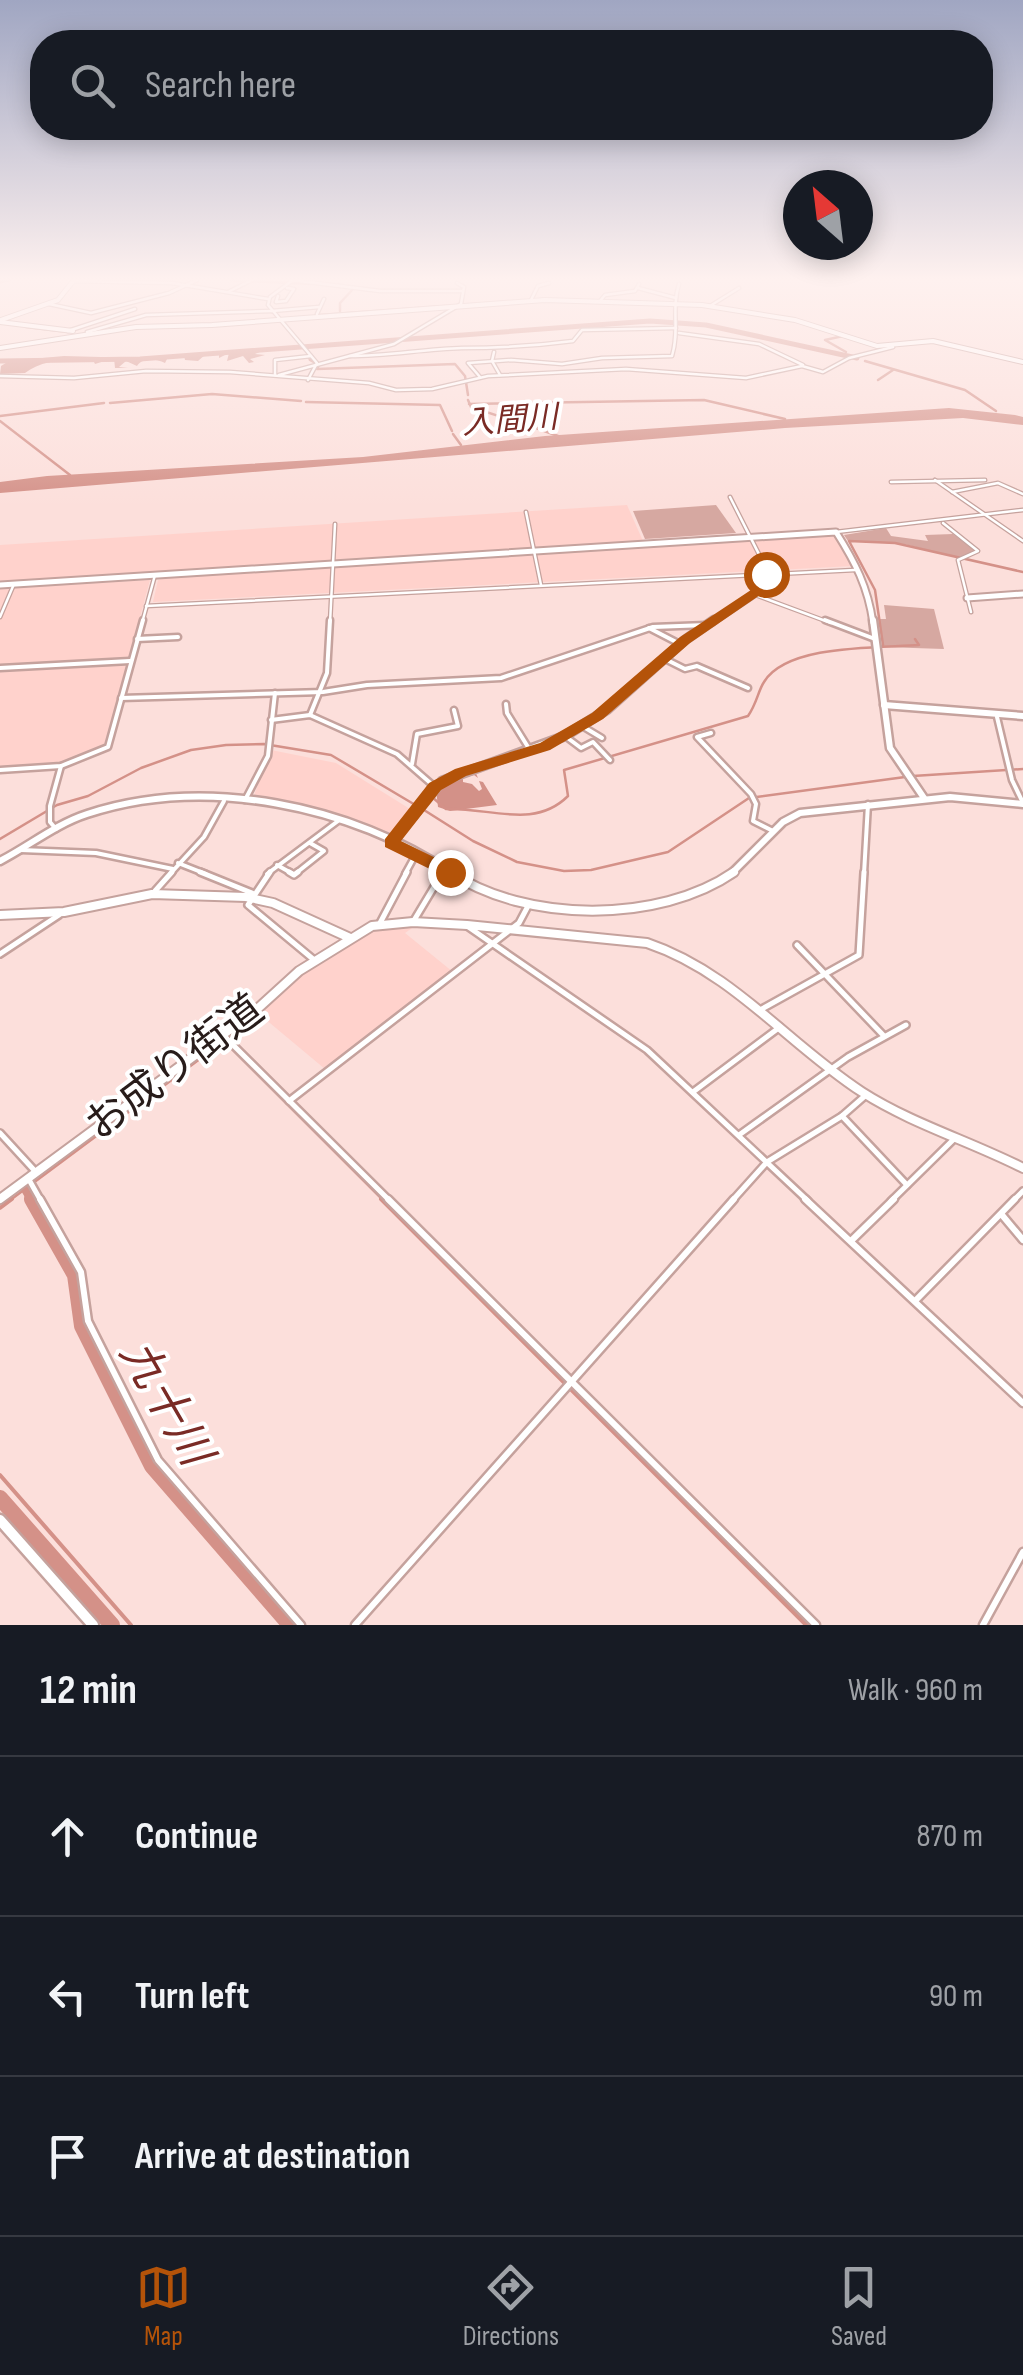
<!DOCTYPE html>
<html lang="en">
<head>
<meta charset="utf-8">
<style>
  body { margin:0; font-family:"Sofia Sans Condensed","Noto Sans JP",sans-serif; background:#242831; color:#f1f3f6 }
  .compass { position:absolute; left:783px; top:170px; width:90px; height:90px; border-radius:50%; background:#171b24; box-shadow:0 5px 25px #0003; rotate:332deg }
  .stop { position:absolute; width:30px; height:30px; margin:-22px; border:8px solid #b45309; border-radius:50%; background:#fff }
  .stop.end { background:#b45309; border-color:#fff; box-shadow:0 2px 10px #0008 }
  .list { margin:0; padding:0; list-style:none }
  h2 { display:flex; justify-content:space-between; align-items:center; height:130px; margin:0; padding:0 40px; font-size:42px }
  h2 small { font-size:32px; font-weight:400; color:#9ea1a6 }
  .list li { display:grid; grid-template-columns:65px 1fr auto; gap:30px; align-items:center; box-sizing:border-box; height:160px; padding:0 40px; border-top:2px solid #363941 }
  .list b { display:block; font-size:38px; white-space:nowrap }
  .list em { font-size:32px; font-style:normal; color:#9ea1a6 }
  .icon { flex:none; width:55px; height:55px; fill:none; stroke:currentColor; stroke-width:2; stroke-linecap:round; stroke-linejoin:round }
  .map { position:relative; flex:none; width:1023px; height:1625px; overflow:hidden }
  .search { position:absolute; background:#171b24; box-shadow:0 5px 25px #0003; left:30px; right:30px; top:30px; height:110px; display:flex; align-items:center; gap:25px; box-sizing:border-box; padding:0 35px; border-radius:40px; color:#9ea1a6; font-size:38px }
  .sheet { height:610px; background:#171b24 }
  nav { display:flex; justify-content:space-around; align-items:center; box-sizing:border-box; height:140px; border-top:2px solid #363941; background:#171b24; font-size:28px; color:#9ea1a6 }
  nav a { display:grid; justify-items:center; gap:5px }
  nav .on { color:#b45309 }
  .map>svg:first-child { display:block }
</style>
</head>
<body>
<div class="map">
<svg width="1023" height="1625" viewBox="0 0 1023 1625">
  <rect width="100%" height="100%" fill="#fcdfdb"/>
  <g fill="#ffd2cc">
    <path d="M627,505L643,541L0,582V545Z"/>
    <path d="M828,535L834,536L853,566L153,602L158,580L163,578Z"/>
    <path d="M150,580L105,748L63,764L0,768V588Z"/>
    <path d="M271,750L336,763L410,809L386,838L309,807L253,798Z"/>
    <path d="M380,926H415L405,933L453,972L325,1069L258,1013L316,962Z"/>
  </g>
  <g fill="#d6a8a1">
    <path d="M716,505L736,533L645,539L633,511Z"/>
    <path d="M886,528L891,536L928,541L925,535L953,534L975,551L960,558L904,544L848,541L844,535Z"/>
    <path d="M884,605L934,609L944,649L883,647L879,619H886Z"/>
  </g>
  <g fill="#d39188">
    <path d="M237,350L262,351L255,354L265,355L250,359L254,362L249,363L243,356L227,361L229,353L219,358V354H206L198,361L185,360L184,355L168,357L165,363C156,359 143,357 137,366L126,361L119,367L128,368H115L114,358L95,364L93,360C67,359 41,360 25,373L0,374L1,366L9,361L64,356L138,358Z"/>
    <path d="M474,769L478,778L474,775L463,778V782L472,784L479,791L482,789L479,781L483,782L497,805L450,811L438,807L436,789Z"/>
  </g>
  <path fill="#d49188" d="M949,408L1015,415L1023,417V425L963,418L785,428L0,493V482L47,476L363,457L545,436Z"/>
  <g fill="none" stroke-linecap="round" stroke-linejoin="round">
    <g stroke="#d49188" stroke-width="2.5">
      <path d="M230,280L313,284"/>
      <path d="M0,282L10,280"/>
      <path d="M326,283L343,285"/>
      <path d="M340,311V303L355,287"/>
      <path d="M319,315L501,302"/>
      <path d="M26,327L68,332"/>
      <path d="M843,336L825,340L846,352"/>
      <path d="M306,349L310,360L319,365L317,369L455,364L465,376L468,395"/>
      <path d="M865,361L965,390L996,411"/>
      <path d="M878,380L893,370"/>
      <path d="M468,400L471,407L526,425"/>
      <path d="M306,402L440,405L452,431"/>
      <path d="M110,403L212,394L301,401"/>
      <path d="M469,404L704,400L785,419"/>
      <path d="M0,416L104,403"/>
      <path d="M0,421L70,475"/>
      <path d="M536,428L558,436"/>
      <path d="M453,434L461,445"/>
      <path d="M883,645L875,590L849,541L895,543L1023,572"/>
      <path d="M913,776L1023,769"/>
      <path d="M432,797L446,809C489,807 534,830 568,796L564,770L748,716C757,703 758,691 764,682C787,644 879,648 919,645L915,639"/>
      <path d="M424,810L473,841L517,862L564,871L591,870L668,852L749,798L905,777"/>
      <path d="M0,839L57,805L88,796L141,768L191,750L226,745L264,744L331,755L417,806"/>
      <path d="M9,1201L224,1041L384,1201"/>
    </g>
    <g stroke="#d49188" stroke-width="4">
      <path d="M381,1199L806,1625"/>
      <path d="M0,1208L12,1199"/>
      <path d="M0,1475L131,1625"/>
    </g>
    <path stroke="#d49188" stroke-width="5" d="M0,361L140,359L650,321L706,325L857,358"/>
    <path stroke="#d49188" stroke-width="12" d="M27,1189L34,1201"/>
    <g stroke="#d49188" stroke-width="16">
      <path d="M32,1199L75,1275L82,1326L152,1466L290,1625"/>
      <path d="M0,1498L112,1625"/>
    </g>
    <defs>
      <g id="street-far3">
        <path d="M292,280L380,291H462"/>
        <path d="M293,280L270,297L268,305L317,363L308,380"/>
        <path d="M72,281L172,283L268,299"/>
        <path d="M638,288L676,298"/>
        <path d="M228,292L252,280"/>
        <path d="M278,296L276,302L286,301L294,289L287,288"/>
        <path d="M531,300L538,286L549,283"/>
        <path d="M600,301L605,295L635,291L639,284"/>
        <path d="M49,304L91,313L169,293L197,280"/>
        <path d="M710,306L739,288"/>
        <path d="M272,311L319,307"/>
        <path d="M317,314L324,299"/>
        <path d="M68,331L135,309"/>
        <path d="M87,332L146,315L272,311"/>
        <path d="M679,333L759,344L803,365"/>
        <path d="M494,352L492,361L500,375"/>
        <path d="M350,356C388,356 424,349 462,348C500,348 535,346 573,341L582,330L676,328"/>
        <path d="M275,375V360L311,356"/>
        <path d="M279,375L394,344L461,304L464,287L457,283"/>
        <path d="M0,376L74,378L146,371L230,372L369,383L396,390L432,389L488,376L626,369L746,378L802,366L823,372L849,358L893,347"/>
        <path d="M480,377L468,363L511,360L562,364L602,358L672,356C680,330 671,309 679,284"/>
        <path d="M935,480L1023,541"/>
        <path d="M891,482L985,480"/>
        <path d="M952,492L998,483L1023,494"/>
        <path d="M730,497L769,574"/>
        <path d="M526,512L541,585"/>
        <path d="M943,523L978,551L958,560L971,612"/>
        <path d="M836,532L1023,510"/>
        <path d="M753,594L831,623"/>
        <path d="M146,606L855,570"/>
        <path d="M0,617L14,584"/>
        <path d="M142,623L155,575"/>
        <path d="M330,623L335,524"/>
      </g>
      <g id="street-far2">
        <path d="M825,620L875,639"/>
        <path d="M649,628L680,644"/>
        <path d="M137,639L178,637"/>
        <path d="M663,658L685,669L697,666L748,688"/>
        <path d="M0,668L130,661"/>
        <path d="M121,698L323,692L367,685L501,678L653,627L706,625"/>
        <path d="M506,704L507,713L528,747"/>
        <path d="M310,715L327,673L330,620"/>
        <path d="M997,717L1012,780L1023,803"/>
        <path d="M271,720L310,715L397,754L435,787"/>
        <path d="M582,726L602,738"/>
        <path d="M711,733L697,737L751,794L756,804L753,821L773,831"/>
        <path d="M565,736L581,748L593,742L610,760"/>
        <path d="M412,764L417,734L458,726L454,710"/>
        <path d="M0,770L61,766L108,747L143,620"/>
        <path d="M245,800L268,756L275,693"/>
        <path d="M56,829L50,822V806L61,766"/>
        <path d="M21,850L96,853L173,869"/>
        <path d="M178,863L206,874"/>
        <path d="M277,865L293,874"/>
        <path d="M170,874L204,837L224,801"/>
        <path d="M267,874L338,821"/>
        <path d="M295,874L324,851L310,843"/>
        <path d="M405,874L416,854"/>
        <path d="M441,874L444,870"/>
        <path d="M864,874L868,804"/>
      </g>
      <g id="street-far1">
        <path d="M200,872L252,893"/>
        <path d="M270,872L248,905L313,959"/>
        <path d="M289,872L294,875L298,872"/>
        <path d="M155,891L172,872"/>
        <path d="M413,922L443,872"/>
        <path d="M380,923L407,872"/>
        <path d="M467,926L647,1050L808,1201"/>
        <path d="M797,945L884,1036"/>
        <path d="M0,954L59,915"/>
        <path d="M760,1010L859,955L864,872"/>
        <path d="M223,1035L390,1201"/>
        <path d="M693,1092L780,1027"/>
        <path d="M289,1101L519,923L528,906"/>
        <path d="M842,1116L907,1185"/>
        <path d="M0,1133L34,1170"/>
        <path d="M739,1135L848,1057L906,1025"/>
        <path d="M28,1178L41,1201"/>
        <path d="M732,1201L767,1162L842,1116L866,1095"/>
        <path d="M891,1201L955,1138"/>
        <path d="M1013,1201L1023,1191"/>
      </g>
      <g id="street">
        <path d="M40,1199L81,1272L88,1321L158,1460L301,1625"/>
        <path d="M388,1199L816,1625"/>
        <path d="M805,1199L1023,1403"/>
        <path d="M1002,1215L1023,1240"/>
        <path d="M852,1240L894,1199"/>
        <path d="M915,1301L1015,1199"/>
        <path d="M355,1625L734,1199"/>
        <path d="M983,1625L1023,1552"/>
      </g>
      <g id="secondary-far4">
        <path d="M1,320L58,300L74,280"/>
        <path d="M0,322L73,331"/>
        <path d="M0,348L136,327L212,325L545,300L702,305L795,320L877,346L933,341L1023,362"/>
      </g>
      <g id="secondary-far3">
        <path d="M0,585L836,532C855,562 868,587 873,623"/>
        <path d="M967,598L1023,594"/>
        <path d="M711,623L769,584V574"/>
      </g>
      <g id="secondary-far2">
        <path d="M873,620L890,748L924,798"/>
        <path d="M884,705L1023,716"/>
        <path d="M391,843L442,781L565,736L608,709L685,640L714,620"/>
        <path d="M0,861C29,846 56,824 87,814C205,775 352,805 453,874"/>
        <path d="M731,874L783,822L800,813L950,797L1023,804"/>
      </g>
      <g id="secondary-far1">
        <path d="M450,872C525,923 659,924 734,872"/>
        <path d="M0,915L64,912L152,894L246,897L273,903L350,938"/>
        <path d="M0,1199L255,1011L299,971L372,926L413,922L467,925L647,943C733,972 788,1044 862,1092C912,1124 970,1141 1023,1168"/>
      </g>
      <path id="secondary" d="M0,1520L93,1625"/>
    </defs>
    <use href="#street-far3" stroke="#c5a29d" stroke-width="5"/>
    <use href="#street-far2" stroke="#c5a29d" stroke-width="9"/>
    <use href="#street-far1" stroke="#c5a29d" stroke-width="10"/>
    <use href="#street" stroke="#c5a29d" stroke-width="11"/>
    <use href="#secondary-far4" stroke="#c5a29d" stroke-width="6"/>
    <use href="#secondary-far3" stroke="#c5a29d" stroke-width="9"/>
    <use href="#secondary-far2" stroke="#c5a29d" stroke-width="11"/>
    <use href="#secondary-far1" stroke="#c5a29d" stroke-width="12"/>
    <use href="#secondary" stroke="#c5a29d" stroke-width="15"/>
    <use href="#street-far3" stroke="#fff" stroke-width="2.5"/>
    <use href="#street-far2" stroke="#fff" stroke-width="4"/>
    <use href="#street-far1" stroke="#fff" stroke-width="5"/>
    <use href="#street" stroke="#fff" stroke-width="6"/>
    <use href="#secondary-far4" stroke="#fff" stroke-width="4"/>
    <use href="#secondary-far3" stroke="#fff" stroke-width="5"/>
    <use href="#secondary-far2" stroke="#fff" stroke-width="6"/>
    <use href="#secondary-far1" stroke="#fff" stroke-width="8"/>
    <use href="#secondary" stroke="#fff" stroke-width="10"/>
  </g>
  <linearGradient id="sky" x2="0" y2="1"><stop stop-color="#a0a6c2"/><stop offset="0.55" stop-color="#fef1ef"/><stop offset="1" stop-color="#fef1ef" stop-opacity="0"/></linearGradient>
  <rect width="1023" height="507" fill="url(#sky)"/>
  <path fill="#b45309" d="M761,571L774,575L773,586L690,643L603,719L550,750L466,776L441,790L401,841L456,868V876H444L385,847V839L429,783L455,769L540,743L592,713L680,637L763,582Z"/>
  <g text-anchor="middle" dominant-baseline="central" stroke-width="8" stroke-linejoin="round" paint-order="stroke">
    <g font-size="32" font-style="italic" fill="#7a2b25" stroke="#fff">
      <text transform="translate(510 421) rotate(-4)">入間川</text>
    </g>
    <g font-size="42" fill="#281c1a" stroke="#fff">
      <text transform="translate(175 1068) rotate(-37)">お成り街道</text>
    </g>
    <g font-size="45" font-style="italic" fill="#7a2b25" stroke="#fff">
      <text transform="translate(165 1403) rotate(60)">九十川</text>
    </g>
  </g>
</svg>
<svg class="compass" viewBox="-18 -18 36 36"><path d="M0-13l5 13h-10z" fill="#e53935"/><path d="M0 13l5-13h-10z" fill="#9ea1a6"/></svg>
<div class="stop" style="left:766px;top:574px"></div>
<div class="stop end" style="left:450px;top:872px"></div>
<div class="search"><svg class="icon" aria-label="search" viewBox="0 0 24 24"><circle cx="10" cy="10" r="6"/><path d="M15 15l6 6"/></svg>Search here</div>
</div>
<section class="sheet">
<h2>12 min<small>Walk · 960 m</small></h2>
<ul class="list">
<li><svg class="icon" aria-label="ahead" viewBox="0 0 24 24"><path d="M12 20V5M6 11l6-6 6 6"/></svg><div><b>Continue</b></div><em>870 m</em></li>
<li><svg class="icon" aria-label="left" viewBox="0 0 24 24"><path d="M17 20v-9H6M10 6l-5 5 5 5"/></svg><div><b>Turn left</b></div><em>90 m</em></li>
<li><svg class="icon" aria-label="arrive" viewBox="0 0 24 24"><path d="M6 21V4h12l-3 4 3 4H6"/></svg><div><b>Arrive at destination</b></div></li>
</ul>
</section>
<nav>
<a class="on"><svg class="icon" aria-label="map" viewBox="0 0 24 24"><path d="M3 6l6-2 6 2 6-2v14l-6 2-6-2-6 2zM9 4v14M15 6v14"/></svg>Map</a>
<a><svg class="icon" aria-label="directions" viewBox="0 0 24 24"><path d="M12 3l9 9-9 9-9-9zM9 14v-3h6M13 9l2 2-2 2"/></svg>Directions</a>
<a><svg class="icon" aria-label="saved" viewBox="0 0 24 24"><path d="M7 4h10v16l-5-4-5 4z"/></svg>Saved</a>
</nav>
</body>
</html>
